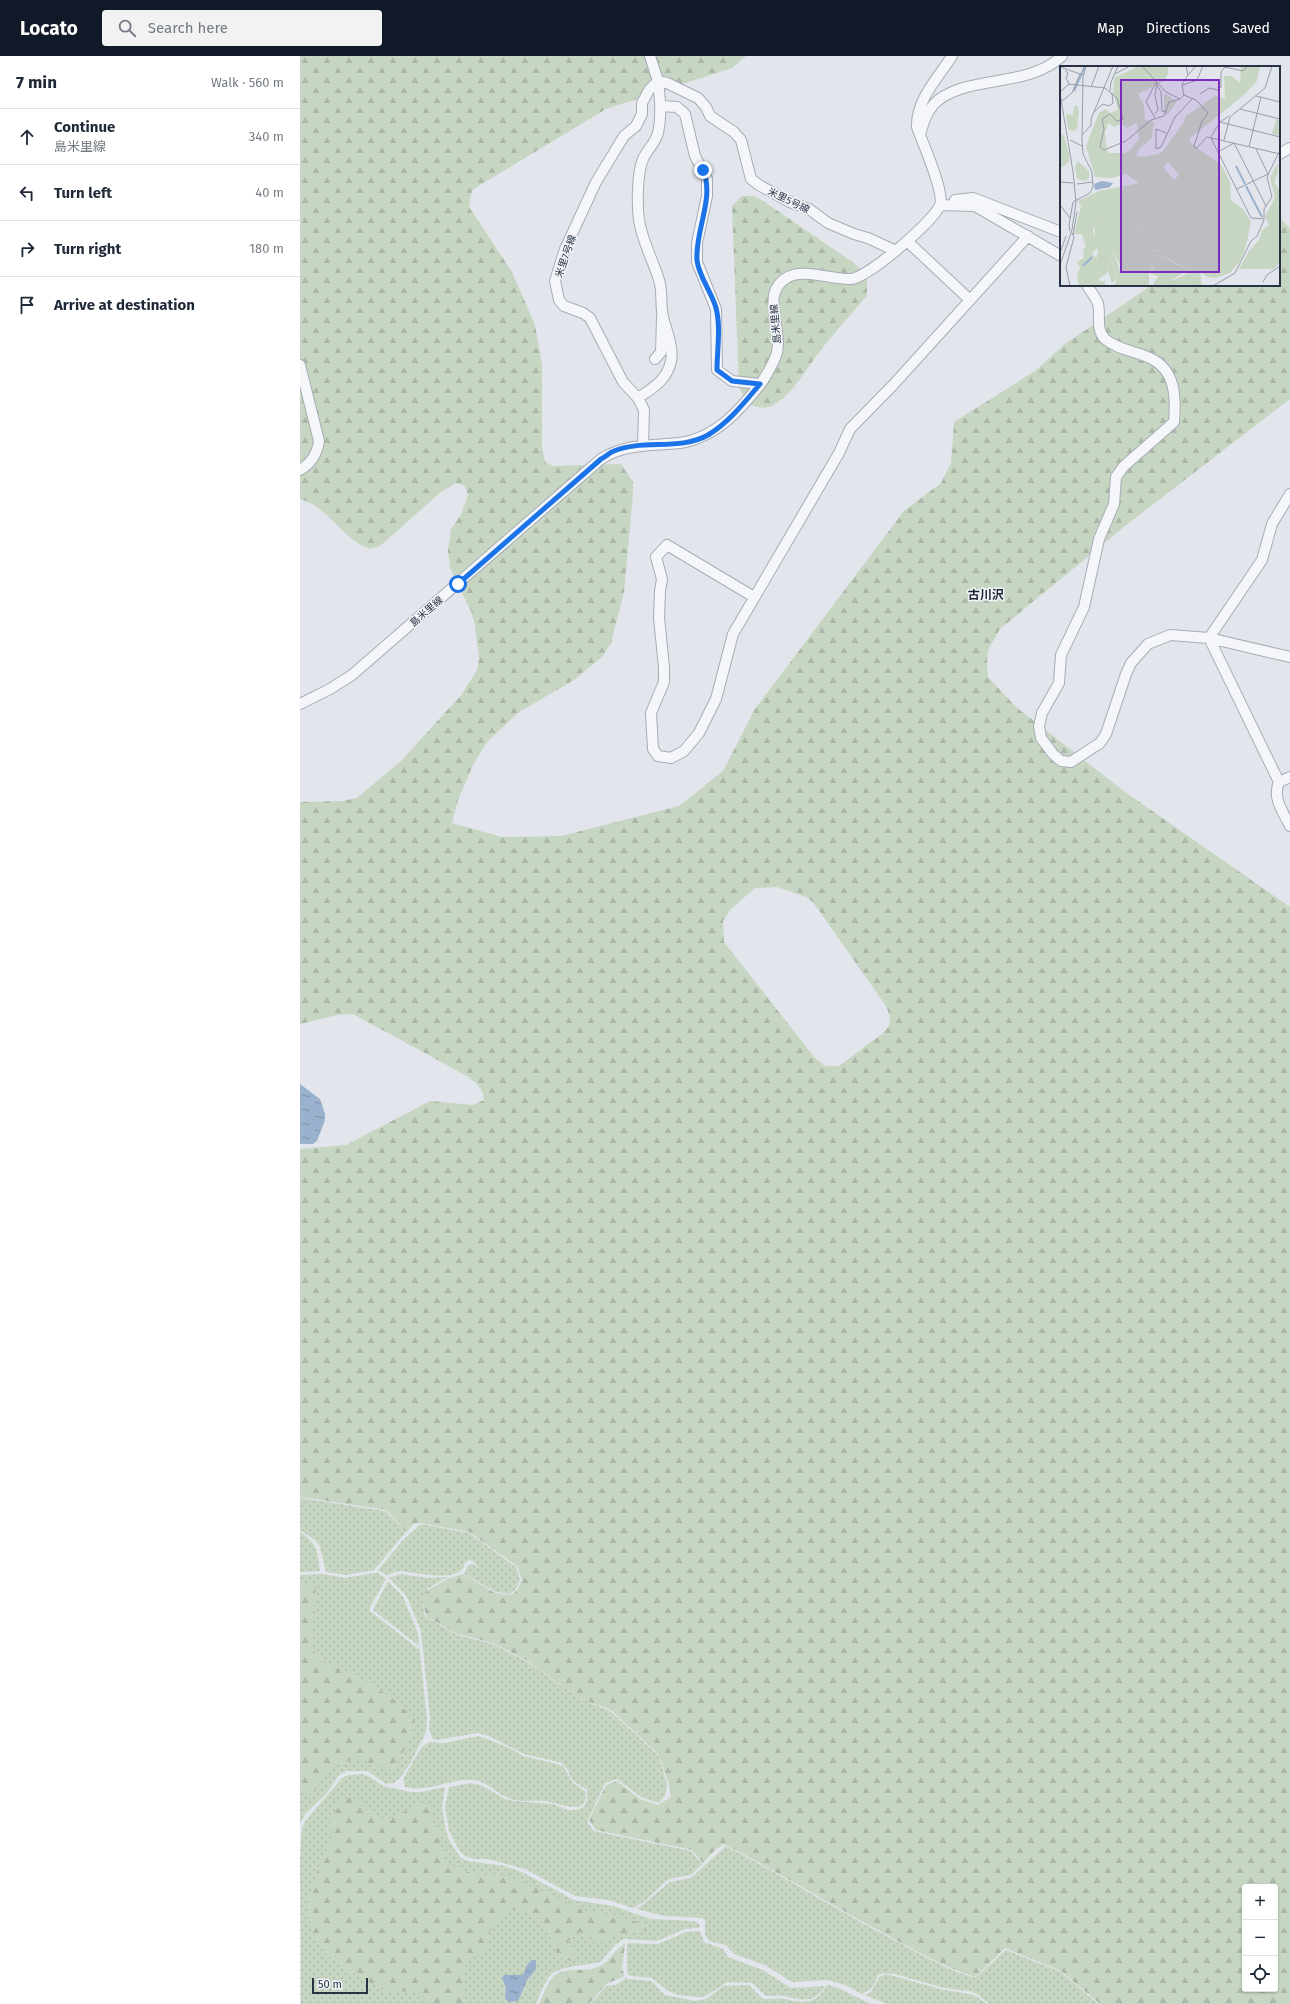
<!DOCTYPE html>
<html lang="en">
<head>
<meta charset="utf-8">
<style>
	:root { --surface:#fff; --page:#f2f2f3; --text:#1f2937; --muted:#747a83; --line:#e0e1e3; --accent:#111827 }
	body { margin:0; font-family:"Fira Sans","Noto Sans JP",sans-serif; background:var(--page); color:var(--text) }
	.controls { position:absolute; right:12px; bottom:12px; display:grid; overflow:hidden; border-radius:4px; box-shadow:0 1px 3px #0004 }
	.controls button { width:36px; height:36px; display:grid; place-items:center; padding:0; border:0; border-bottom:1px solid var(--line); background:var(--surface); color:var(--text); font:20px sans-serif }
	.scale { position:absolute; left:12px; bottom:10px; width:56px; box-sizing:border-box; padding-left:4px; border:2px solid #283245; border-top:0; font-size:11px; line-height:14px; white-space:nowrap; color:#283245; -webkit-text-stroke:3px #f2f4f8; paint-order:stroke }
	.stop { position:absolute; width:12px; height:12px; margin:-9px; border:3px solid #1a73e8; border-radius:50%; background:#fff }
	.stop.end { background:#1a73e8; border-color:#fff; box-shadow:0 1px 4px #0008 }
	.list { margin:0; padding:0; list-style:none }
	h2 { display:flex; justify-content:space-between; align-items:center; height:52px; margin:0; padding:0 16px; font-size:17px }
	h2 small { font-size:13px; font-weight:400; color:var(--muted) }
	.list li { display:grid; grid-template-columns:26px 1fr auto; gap:12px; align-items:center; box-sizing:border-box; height:56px; padding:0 16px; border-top:1px solid var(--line) }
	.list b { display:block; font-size:15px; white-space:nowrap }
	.list p { margin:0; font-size:13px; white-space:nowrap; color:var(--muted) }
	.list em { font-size:13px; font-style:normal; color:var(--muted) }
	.icon { flex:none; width:22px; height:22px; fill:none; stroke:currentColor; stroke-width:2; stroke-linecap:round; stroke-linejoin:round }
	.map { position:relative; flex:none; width:990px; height:1948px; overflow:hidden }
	header { display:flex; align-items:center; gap:24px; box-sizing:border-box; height:56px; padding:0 20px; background:var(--accent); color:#fff }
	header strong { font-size:19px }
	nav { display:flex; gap:22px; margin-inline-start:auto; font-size:14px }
	.search { width:280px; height:36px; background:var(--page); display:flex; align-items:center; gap:10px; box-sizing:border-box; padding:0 14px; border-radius:4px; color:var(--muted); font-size:15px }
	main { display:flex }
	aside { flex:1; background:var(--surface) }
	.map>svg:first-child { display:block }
	.grass { fill:url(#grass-dots) }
	.forest { fill:url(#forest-firs); fill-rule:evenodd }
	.water { fill:url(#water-ripples) }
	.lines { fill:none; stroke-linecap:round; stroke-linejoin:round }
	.minor-casing { stroke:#a6acb6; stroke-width:12 }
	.minor { stroke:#f5f6f9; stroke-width:10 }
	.route { stroke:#1a73e8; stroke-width:5 }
	.labels { text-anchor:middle; stroke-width:3; stroke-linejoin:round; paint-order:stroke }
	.street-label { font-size:10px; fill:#283245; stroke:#f2f4f8 }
	.quarter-label { font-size:12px; font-weight:bold; fill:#1b2335; stroke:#f2f4f8 }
	.inset-river { fill:none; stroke:#9ab2ce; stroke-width:2 }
	.inset-road { fill:none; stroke:#989da9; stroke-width:1 }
	.view { fill:#7b2cbf; fill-opacity:0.15; stroke:#7b2cbf; stroke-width:2 }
	.inset-edge { fill:none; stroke:#283245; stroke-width:2 }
</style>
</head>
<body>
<header>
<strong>Locato</strong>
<div class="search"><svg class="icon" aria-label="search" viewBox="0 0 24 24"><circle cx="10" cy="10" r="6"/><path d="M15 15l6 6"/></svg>Search here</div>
<nav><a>Map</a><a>Directions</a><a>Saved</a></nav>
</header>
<main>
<aside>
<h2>7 min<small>Walk · 560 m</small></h2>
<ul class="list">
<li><svg class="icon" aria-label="ahead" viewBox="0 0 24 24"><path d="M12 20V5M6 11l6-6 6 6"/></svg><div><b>Continue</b><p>島米里線</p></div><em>340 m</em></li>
<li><svg class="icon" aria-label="left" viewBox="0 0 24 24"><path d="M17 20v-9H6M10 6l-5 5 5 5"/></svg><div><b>Turn left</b></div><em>40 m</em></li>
<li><svg class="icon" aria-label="right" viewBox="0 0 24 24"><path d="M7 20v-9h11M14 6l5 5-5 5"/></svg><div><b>Turn right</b></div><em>180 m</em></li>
<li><svg class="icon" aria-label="arrive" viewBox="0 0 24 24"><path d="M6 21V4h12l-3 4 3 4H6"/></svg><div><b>Arrive at destination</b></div></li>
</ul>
</aside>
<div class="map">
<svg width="990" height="1948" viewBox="0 0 990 1948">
	<defs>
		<pattern id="grass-dots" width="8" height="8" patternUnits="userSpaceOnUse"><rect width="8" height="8" fill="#c7d6c2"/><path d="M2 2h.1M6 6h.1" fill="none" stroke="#abb8a8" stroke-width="1.8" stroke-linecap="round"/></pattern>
		<pattern id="forest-firs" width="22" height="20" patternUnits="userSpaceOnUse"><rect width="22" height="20" fill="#c7d6c2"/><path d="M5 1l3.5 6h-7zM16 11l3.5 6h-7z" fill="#abb8a8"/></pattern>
		<pattern id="water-ripples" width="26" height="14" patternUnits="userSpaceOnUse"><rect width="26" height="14" fill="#9ab2ce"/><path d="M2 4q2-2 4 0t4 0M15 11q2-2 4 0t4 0" fill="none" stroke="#7e91a9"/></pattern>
	</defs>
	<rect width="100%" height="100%" fill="#e2e5eb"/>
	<path class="grass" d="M 0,1442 L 86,1455 L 106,1476 L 74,1514 L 46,1519 L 26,1516 L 20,1491 L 15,1484 L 0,1474 Z
		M 121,1468 L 169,1477 L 216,1511 L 220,1524 L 216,1533 L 210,1538 L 196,1536 L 164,1518 L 168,1509 L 172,1508 L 179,1512 L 173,1505 L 169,1504 L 165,1507 C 161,1529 115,1516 99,1515 C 95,1515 91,1518 87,1519 L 78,1514 L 103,1484 Z
		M 0,1476 C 19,1489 17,1494 20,1515 L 0,1516 Z
		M 74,1517 L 78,1517 L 86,1523 L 70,1551 L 70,1555 L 120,1594 L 127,1664 L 126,1676 L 111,1706 L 100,1722 L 94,1727 L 86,1728 L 67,1715 L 47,1715 L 39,1719 L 27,1737 L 6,1757 L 0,1767 L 0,1519 L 23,1518 L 45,1522 Z
		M 101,1518 L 128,1522 L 148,1521 C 125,1534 119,1533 125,1560 L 157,1579 L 193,1588 L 226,1605 L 279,1642 L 310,1655 L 359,1700 L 367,1729 L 365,1740 L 359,1747 L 341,1741 L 317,1723 L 305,1727 L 287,1766 L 294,1775 L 391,1795 L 402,1808 L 391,1819 L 373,1822 L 366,1825 L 345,1845 L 333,1852 L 308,1844 L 275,1840 L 225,1813 L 188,1803 L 175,1803 L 165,1800 L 159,1794 L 149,1775 L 145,1751 L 149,1731 L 171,1727 L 183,1730 L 205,1743 L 213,1745 L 253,1748 L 267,1754 L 276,1754 L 284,1751 L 287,1744 L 287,1734 L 272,1724 L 268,1714 L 262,1707 L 224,1698 L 189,1680 L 178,1677 L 137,1684 L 132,1682 L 129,1672 L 130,1662 L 121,1575 L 106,1539 L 89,1522 Z
		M 88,1525 L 103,1541 L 118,1577 L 119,1590 L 73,1554 Z
		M 179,1680 L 210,1692 L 223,1700 L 257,1708 L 264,1711 L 273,1727 L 285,1735 C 290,1762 259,1747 246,1745 C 234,1744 218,1747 206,1741 C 195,1736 188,1726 174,1724 C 151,1722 128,1737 105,1731 L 103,1723 L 121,1692 L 129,1686 L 145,1687 Z
		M 63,1718 L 70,1721 L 83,1730 L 111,1736 L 121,1736 L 145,1731 L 142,1750 L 146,1775 L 151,1788 L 161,1802 L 168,1805 L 205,1810 L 224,1817 L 274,1844 L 313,1850 L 351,1863 L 393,1865 L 398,1867 L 400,1870 L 397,1872 L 385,1873 L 357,1885 L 324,1883 L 315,1889 L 300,1906 C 287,1910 258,1909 250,1920 C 244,1927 240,1939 236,1948 L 1,1948 L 0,1803 L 2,1772 L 6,1764 L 42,1722 L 48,1719 Z
		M 426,1790 C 484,1820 538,1855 596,1885 C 622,1899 647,1914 675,1922 L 706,1894 L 761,1916 L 798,1948 L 689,1948 L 677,1938 L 670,1935 L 644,1932 L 595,1918 L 583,1917 L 578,1919 L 572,1932 L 562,1938 L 545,1929 L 528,1924 L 492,1926 L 465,1909 L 434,1898 L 426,1889 L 409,1885 L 405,1879 L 405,1864 L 402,1862 L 364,1860 L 337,1853 L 370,1826 L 391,1822 Z
		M 396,1875 L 400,1875 L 404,1886 L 423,1893 L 428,1901 L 463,1914 L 491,1932 L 525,1930 C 516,1948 500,1944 484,1940 C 477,1939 471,1941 465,1939 L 452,1927 L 427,1926 L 404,1941 L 395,1941 L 379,1939 L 368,1935 L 352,1922 L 330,1920 L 327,1917 L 327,1887 L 358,1888 L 386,1876 Z
		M 586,1918 L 640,1933 L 674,1939 L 687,1948 L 587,1948 L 565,1939 L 571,1936 L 579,1921 Z
		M 327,1921 L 328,1923 L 351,1925 L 365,1939 L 395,1945 L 406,1943 L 423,1930 L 449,1929 L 463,1943 C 470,1943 478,1942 485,1943 C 505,1948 517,1948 527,1929 L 536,1931 L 571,1948 L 290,1948 L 307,1929 C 314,1932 321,1926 327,1921 Z"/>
	<path class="forest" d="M 0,0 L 446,0 L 432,12 L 306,53 L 172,134 L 169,151 L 212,216 L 235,269 L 242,309 L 242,391 L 245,406 L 253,410 L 321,408 L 333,426 L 333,437 L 324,536 L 311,587 L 303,600 L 274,624 L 219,656 L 187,686 L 172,711 L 158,744 L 152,767 L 202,781 L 261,780 L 379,750 L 423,715 L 455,653 L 604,455 L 641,427 L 651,407 L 654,366 L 735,315 L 765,288 L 852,229 L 979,229 L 979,161 L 990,173 L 990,343 L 825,470 L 700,573 L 688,594 L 687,606 L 688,621 L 716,651 L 825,736 L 990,851 L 990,1948 L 800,1948 L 761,1915 L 705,1892 L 675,1921 C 647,1912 622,1898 596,1884 C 538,1853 482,1818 424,1788 L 415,1794 L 403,1807 L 392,1794 L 296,1774 L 289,1764 L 306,1729 L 317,1725 L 340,1743 L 358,1749 L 371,1741 L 369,1729 L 359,1699 L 311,1654 L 279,1642 L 226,1604 L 193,1587 L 157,1578 L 126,1560 L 122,1543 L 125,1536 L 149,1522 L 163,1518 L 195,1537 L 211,1539 L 217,1534 L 222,1524 L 217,1510 L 169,1476 L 121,1467 L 115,1467 L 106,1476 L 87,1454 L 0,1441 L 0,1093 L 46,1089 L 130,1045 L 173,1049 L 184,1044 C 183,1031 175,1026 165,1019 L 53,958 L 37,959 L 0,968 L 0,746 L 42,745 L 57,742 L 102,704 L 162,638 L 177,614 L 179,603 L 175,569 L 171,555 L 150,512 L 148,495 L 151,473 L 161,459 L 168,439 L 165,430 L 156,427 L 141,436 L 80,490 C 76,491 71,493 68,492 C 45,485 26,449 0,443 ZM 477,831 L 506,841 L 513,846 L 586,950 L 590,960 L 589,970 L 583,977 L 539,1010 L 525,1010 L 514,1001 L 424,886 L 423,865 L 431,853 L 455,832 ZM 945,1831 L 975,1831 L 975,1933 L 945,1933 Z
		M 442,140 L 454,140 L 463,145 L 554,207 L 567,219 L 567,240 C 549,261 530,281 514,303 C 502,320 490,341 471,350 C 463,354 454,350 447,347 L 439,331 L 432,150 Z
		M 0,1528 L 16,1528 L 12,1592 L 21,1605 L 44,1613 L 90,1640 L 115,1663 C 112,1682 102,1699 92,1715 L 56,1702 L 37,1709 L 24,1718 L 15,1735 L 4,1742 L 0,1727 Z
		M 52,1740 L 71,1758 L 86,1764 L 123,1747 L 131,1750 L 146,1808 L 174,1818 L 207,1819 L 281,1853 L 346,1868 L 346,1875 C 328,1876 314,1879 298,1887 L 280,1876 L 268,1885 L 275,1896 L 271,1905 L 259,1901 C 242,1870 248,1856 207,1853 L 190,1875 L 187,1893 L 167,1906 L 163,1922 L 166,1943 L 161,1948 L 132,1948 L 120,1937 L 85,1934 L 61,1922 L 26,1899 L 10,1870 L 8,1843 L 20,1807 L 31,1783 L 29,1769 L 38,1746 Z
		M 325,1888 L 322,1913 L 325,1920 L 306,1928 L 289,1948 L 239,1948 C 243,1940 247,1926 254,1920 C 266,1909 288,1918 302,1909 C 311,1904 315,1892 325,1888 Z"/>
	<path class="water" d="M 0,1028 L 20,1043 L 25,1058 L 25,1064 L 17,1085 L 13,1088 L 0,1088 Z
		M 232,1904 L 236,1904 L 236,1913 L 227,1924 L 218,1945 L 208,1946 L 205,1942 L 206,1932 L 202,1922 L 204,1919 L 223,1919 L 227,1909 Z"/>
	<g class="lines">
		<g class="minor-casing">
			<path id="minor" d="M 350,0 L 358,25 L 367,27 L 398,42 L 406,51 L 410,60 L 434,76 L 441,84 L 451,123 L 459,129 L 490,146 L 509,153 L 528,167 L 554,178 L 568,182 L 596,195
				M 361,50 L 377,51 L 385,58 L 395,100 L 407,123 L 407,140 L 397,187 L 397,206 L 416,253 L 417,314 L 432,325 L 460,328
				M 620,79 C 623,68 626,57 634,48 C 663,18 728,33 762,0
				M 979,98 L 990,92
				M 655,144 L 673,142 L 761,176
				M 640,149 L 675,150 L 761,200
				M 607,185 L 670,244
				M 787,229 C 790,235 796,241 798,248 C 801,259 795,273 805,283 C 818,294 836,295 850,302 C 876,314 876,342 874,366 L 824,410 L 816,421 L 814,448 L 799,483 L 784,551 L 761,599 L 759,627 L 742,657 L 739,670 L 741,682 L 753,698 L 761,705 L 771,706 L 800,687 L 806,678 L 826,618 L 831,607 L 848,588 L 870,579 L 909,582 L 990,601
				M 355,303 L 361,296 L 362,262
				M 0,309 L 19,385 C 17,398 12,407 0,414
				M 338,342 C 353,332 367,324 371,305 C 374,293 366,273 363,261 C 360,249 363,236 359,224 C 353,204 342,185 339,164 C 337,149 337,117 343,103 C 347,94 356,86 358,77 C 362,59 360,43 358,25
				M 343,390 L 344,354 L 338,342 L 323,326 L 290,262 L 283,257 L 264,250 L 259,244 L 255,225 L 265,193 L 296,126 L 324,80 L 336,70 L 342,58 L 342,47 L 349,34 L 358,25
				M 454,541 L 367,489 L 356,501 L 362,523 L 360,535 L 359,562 L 364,611 L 364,626 L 351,657 L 353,693 L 358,700 L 371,702 L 384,695 L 399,677 L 416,643 L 433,578 L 539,397 L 550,373 L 594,328 L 728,180
				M 909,582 L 962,504 L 972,468 L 990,438
				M 909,582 L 979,726
				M 0,648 L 30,633 L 52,619 L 301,403 C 326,387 351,390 380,387 C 416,382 441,353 462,326 C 467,318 475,305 477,296 C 483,272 459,237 488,221 C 504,212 532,224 551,223 C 569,221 634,165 640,149 C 645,136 622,86 617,71 C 616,44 638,22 652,0
				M 990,721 L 979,726 C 972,742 983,756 990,770"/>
		</g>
		<use href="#minor" class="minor"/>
	</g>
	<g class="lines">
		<path class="route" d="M 158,528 L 301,403 C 305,401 309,397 314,395 C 343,383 380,395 408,379 C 429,366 444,347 460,328 L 432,325 L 417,314 C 417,294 421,271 416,252 C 412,237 398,219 397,204 C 395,174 415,142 403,114"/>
	</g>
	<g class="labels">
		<g class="street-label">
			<text transform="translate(489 144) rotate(26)" y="4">米里5号線</text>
			<text transform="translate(265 200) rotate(-71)" y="4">米里7号線</text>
			<text transform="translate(475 268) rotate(-95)" y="4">島米里線</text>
			<text transform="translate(126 555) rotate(-41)" y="4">島米里線</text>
		</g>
		<g class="quarter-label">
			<text x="686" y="543">古川沢</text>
		</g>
	</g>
	<g transform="translate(760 10)">
		<rect width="220" height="220" fill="#e2e5eb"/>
		<path d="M 47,153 L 78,160 L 82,165 L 76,164 L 74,168 L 97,182 L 97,186 L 91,184 L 90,189 L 101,192 L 103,191 L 128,204 L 131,201 L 136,203 L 142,212 L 129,207 L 123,207 L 114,213 L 104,212 L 89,207 L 93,203 L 93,200 L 83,208 L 77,208 L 78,212 L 65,210 L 54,187 L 50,189 L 57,212 L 52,217 L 47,203 L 43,203 L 43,196 L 36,196 L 38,184 L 34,182 L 35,159 L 38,154 L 42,156 Z" fill="#c7d6c2"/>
		<path d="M 79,0 L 108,0 L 108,8 L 104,15 L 78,28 L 84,40 L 85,54 L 94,56 L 92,72 L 80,82 L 76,89 L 81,91 L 99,88 L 103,85 L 124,56 L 126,50 L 155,30 L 165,33 L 164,10 L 172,10 L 180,17 L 181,0 L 200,0 L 197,15 L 185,28 L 129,73 L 132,78 L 161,99 L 165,106 L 170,116 L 171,134 L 184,144 L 191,156 L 186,180 L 181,193 L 171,206 L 156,212 L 148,211 L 131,201 L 128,203 L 103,190 L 101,192 L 90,189 L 91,185 L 98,186 L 97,182 L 74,168 L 76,164 L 83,165 L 78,160 L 45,154 L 42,156 L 46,163 L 55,161 L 58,163 L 53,164 L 54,175 L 47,168 L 42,172 L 38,154 L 33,164 L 36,183 L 32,188 L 37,192 L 36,196 L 43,196 L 43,203 L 47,203 L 47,208 L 39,212 L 40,216 L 45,215 L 45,220 L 19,220 L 17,210 L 20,202 L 17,196 L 24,192 L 23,184 L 26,180 L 22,168 L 14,168 L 21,140 L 18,135 L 39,125 L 79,117 L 66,108 L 52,112 L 35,111 L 26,80 L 39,47 L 45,43 L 50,47 L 58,44 L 53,26 L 54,12 ZM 77,56 L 79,73 L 71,83 L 65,87 L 50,87 L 47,85 L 45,67 L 48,57 L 54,61 L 61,58 L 68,62 ZM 108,96 L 119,109 L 114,114 L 103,101 ZM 106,28 L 117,36 L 107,49 L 104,47 L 104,29 ZM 14,40 L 17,39 L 19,46 L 17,63 L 13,65 L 8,63 L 6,48 L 13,49 ZM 0,67 L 4,70 L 9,88 L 9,96 L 2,101 L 0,100 ZM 18,95 L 29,105 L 29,112 L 26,115 L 17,113 L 15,100 ZM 218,97 L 218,107 L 214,116 L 220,125 L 220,196 L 214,203 L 179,203 L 189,185 L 199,174 L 202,164 L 209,159 L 205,150 L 215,132 L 210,111 ZM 59,165 L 63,165 L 63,172 L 72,178 L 70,183 L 67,182 L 62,186 L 61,178 L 57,174 ZM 45,175 L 47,196 L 55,211 L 53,216 L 42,190 ZM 65,186 L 74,187 L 76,192 L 95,199 L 89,199 L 88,202 L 82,197 L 74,207 L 62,198 ZM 50,188 L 54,188 L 60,205 L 66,210 L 77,212 L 78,208 L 83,208 L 93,200 L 89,207 L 89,220 L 54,220 L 57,212 ZM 128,207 L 141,212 L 142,220 L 92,220 L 99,209 L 114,214 Z" fill="#c7d6c2" fill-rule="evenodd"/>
		<path d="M 216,53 L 220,54 L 220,70 L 212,68 Z" fill="#c7d6c2"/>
		<path d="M 42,115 L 53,117 L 50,121 L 35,124 L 34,118 Z" fill="#9ab2ce"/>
		<path class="inset-river" d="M 14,25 L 25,0M 176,100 L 185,118M 186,120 L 202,151M 23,200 L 32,191"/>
		<path class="inset-road" d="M 82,0 L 106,26 L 120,33M 0,1 L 23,9M 55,8 L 70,0M 128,9 L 136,0M 8,18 L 45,22 L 57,32 L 63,53 L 57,55 L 50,48 L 42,53 L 44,63 L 40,81 L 44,84 L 66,75 L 91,54 L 104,50 L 109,36 L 120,33 L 124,29 L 122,19 L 128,9 L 126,0M 97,19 L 101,26 L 102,45 L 106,46M 123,19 L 137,14 L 143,0M 31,21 L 39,0M 50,25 L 51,16 L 58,0M 0,26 L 9,18 L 6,12 L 8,7 L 5,5M 0,27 L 13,106 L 16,136 L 12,164 L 0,199M 140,28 L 149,22 L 158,24 L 161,21 L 161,6 L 165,1 L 183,5 L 188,0M 124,29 L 136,34 L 148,47 L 142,55 L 134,80 L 136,83 L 147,71 L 220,88M 196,30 L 220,36M 2,35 L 12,27 L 20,8M 180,43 L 220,53M 34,46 L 43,38 L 49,40 L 53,37 L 52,27M 95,48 L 98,44 L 95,29 L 97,17M 95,52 L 86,36 L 96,16M 160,56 L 220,71M 106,67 L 96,63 L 96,83 L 101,81 L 115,51 L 133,32M 22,69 L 31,59 L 31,53 L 53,0M 151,71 L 160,56 L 169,50M 151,72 L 191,152 L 204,153M 10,74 L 22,80M 164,74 L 170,51 L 205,22 L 212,0M 174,77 L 206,140M 189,81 L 201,31M 158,86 L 174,77M 220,109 L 220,122M 0,116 L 13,117M 17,118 L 33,116M 177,123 L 208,108 L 196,83M 0,139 L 10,152M 10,165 L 9,159 L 13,136 L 30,127 L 33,121 L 32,106 L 23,88 L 22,74 L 23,11 L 26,0M 13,169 L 17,146M 0,187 L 6,170M 203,216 L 207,209 L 220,200M 10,220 L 6,201 L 14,171 L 12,167M 153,220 L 175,207 L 191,175 L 197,170 L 204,154 L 204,143 L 212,131 L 207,111 L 220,84"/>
		<path class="view" d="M 61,14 L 159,14 L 159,206 L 61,206 Z"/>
		<rect width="220" height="220" class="inset-edge"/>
	</g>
</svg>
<div class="controls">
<button>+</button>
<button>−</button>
<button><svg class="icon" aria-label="locate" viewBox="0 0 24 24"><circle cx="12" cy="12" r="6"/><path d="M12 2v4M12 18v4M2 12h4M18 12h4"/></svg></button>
</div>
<div class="scale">50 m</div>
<div class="stop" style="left:158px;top:528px"></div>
<div class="stop end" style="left:403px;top:114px"></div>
</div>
</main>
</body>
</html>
